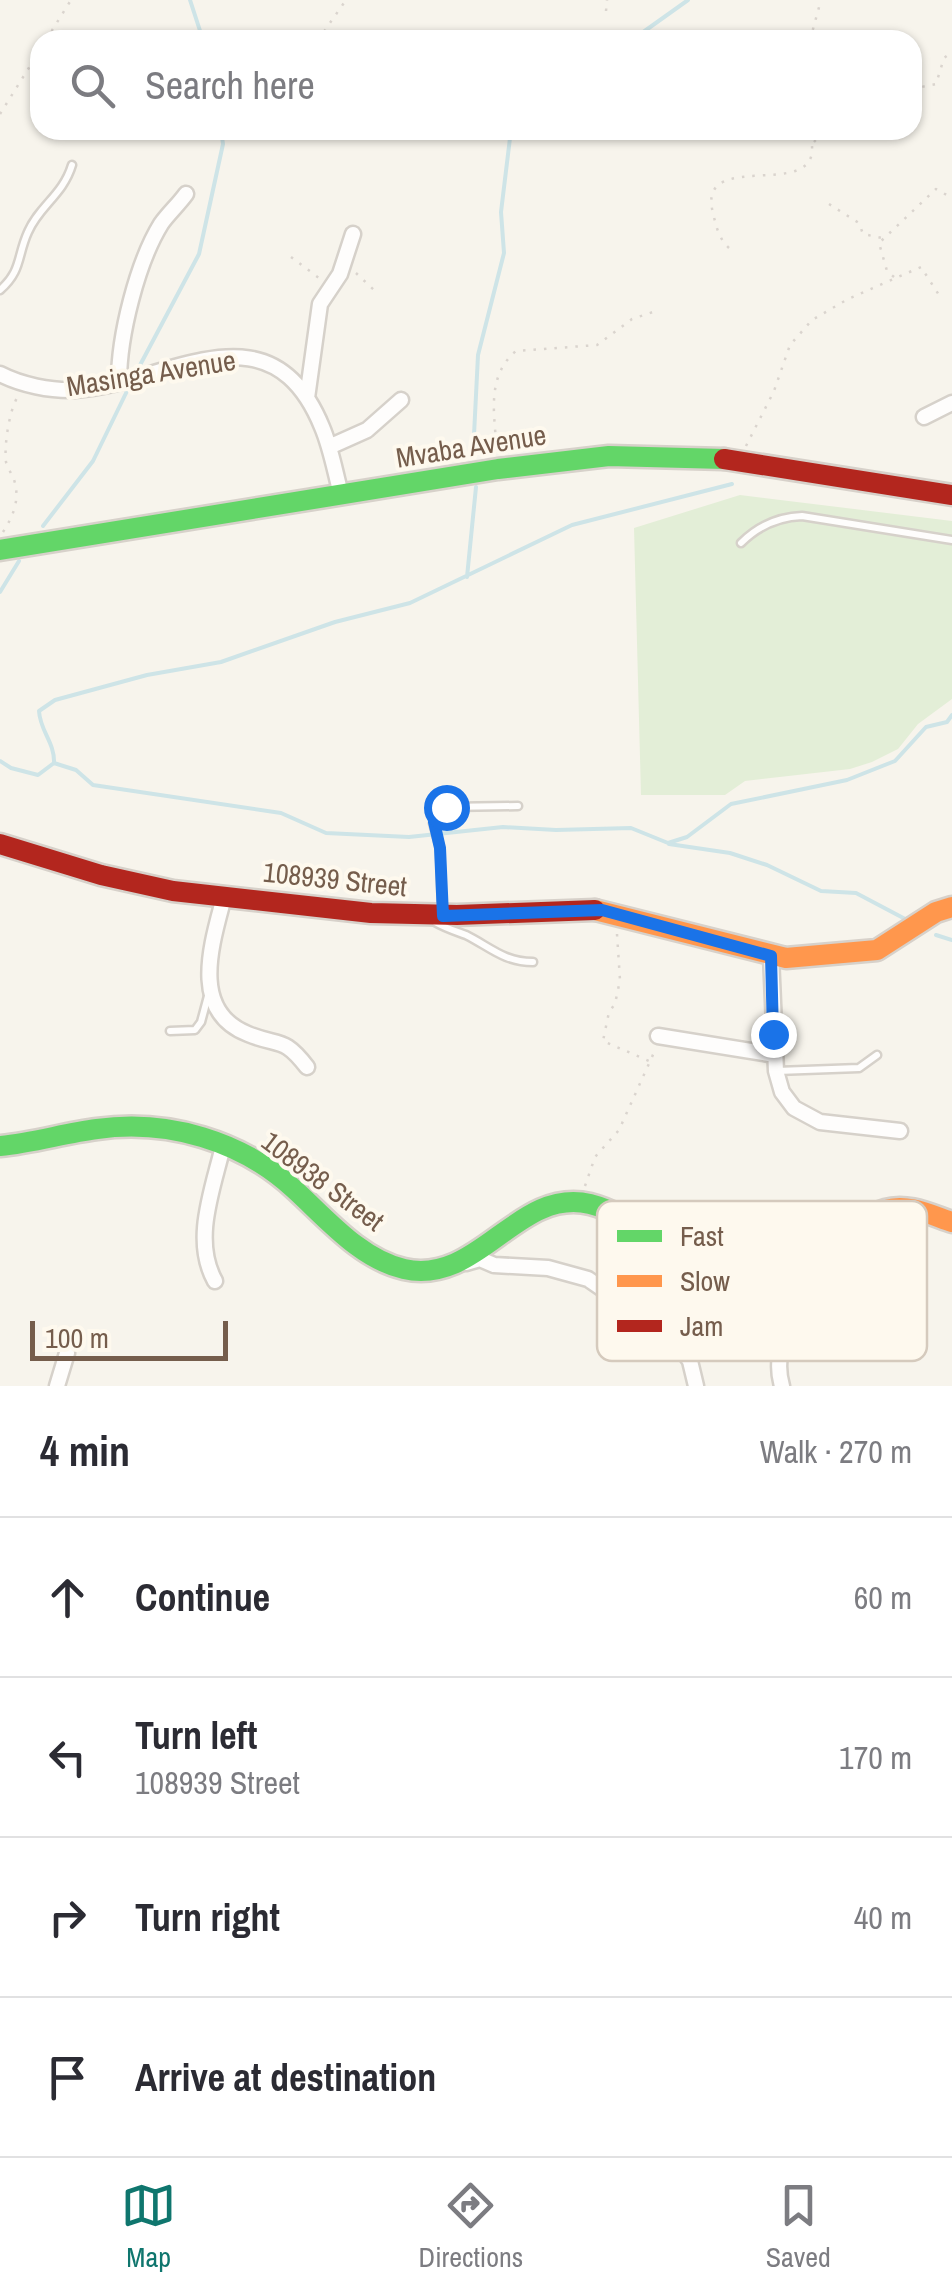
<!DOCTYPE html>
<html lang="en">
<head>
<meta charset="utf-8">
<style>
	:root { --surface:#fff; --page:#f7f7f7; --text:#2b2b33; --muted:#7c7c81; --line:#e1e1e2; --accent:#0f766e }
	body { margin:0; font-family:"Archivo Narrow",sans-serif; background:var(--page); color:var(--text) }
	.scale { position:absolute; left:30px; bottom:25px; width:198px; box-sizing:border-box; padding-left:10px; border:5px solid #755d4c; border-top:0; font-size:28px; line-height:35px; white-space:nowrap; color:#755d4c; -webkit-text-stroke:8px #fef9ee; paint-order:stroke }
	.stop { position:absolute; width:30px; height:30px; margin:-22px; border:8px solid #1a73e8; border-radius:50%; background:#fff }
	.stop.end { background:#1a73e8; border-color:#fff; box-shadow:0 2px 10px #0008 }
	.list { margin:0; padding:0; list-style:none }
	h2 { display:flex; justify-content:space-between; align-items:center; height:130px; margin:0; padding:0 40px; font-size:42px }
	h2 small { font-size:32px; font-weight:400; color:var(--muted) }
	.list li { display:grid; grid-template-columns:65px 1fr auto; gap:30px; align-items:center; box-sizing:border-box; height:160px; padding:0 40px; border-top:2px solid var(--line) }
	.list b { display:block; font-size:38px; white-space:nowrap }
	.list p { margin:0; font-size:32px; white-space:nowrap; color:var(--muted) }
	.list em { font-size:32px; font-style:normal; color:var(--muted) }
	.icon { flex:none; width:55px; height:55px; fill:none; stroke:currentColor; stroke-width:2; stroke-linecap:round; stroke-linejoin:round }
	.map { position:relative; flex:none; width:952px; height:1386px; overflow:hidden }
	.search { position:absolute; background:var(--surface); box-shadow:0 2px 8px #0004; left:30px; right:30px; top:30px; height:110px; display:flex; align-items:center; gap:25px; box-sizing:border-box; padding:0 35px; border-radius:30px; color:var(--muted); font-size:38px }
	.sheet { height:770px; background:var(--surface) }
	nav { display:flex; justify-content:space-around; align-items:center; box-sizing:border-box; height:140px; border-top:2px solid var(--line); background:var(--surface); font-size:28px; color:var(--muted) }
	nav a { display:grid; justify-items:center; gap:5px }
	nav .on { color:var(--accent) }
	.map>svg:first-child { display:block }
	.green { fill:#e3eed7 }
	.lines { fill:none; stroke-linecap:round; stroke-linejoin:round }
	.stream { stroke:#cee4e7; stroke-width:4 }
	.lane-casing { stroke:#d6d1ca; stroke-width:11 }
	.street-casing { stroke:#d6d1ca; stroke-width:19 }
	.fast-casing { stroke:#d7d1ca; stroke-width:25 }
	.slow-casing { stroke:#d7d1ca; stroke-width:25 }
	.jam-casing { stroke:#d7d1ca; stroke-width:25 }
	.path { stroke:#dad4ce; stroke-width:2.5; stroke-dasharray:2.5 8; stroke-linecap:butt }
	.lane { stroke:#fefdfc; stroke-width:6 }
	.street { stroke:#fefdfc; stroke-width:14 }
	.fast { stroke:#63d668; stroke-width:20 }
	.slow { stroke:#ff974d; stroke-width:20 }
	.jam { stroke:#b3261e; stroke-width:20 }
	.route { stroke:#1a73e8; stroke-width:12 }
	.labels { text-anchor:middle; stroke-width:8; stroke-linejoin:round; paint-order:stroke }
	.street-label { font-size:28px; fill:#755d4c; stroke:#fef9ee }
	.key { fill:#fef9ee; stroke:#d5cabd; stroke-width:2.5 }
	.key-label { font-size:28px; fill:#755d4c }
</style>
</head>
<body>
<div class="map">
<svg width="952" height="1386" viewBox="0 0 952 1386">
	<rect width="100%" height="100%" fill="#f7f4ec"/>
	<path class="green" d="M 740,495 L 952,521 L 952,699 L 918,724 L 898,749 L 872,762 L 850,769 L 745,781 L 725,795 L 641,795 L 634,528 Z"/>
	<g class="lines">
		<path class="stream" d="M 190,0 L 203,40
			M 632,40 L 688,0
			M 139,367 L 199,254 L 223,144 L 221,130
			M 473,455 L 478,355 L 504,253 L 501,212 L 510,138 L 516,130
			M 43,526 L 93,461 L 128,389
			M 467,577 L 476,487
			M 0,592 L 19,561
			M 0,761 L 11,768 L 38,775 L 54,763 C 55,743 40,731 39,711 L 55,700 L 147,675 L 221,662 L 335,622 L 410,603 L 572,525 L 732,484
			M 54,763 L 76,770 L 93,785 L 281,813 L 326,833 L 409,837 L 503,827 L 556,830 L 631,828 L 668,843 L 687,837 L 731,804 L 847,780 L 895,761 L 926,727 L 947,722 L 952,715
			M 669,844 L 730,853 L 767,865 L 821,891 L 856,893 L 909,921
			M 936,935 L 952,940"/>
		<g class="lane-casing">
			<path id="lane" d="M 0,290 C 22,271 17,256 28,232 C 39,206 63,195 72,165
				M 741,543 C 758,526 778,517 802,516 L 952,540
				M 442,909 L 440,848 L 433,823 L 446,807 L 518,806
				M 435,922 C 445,928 455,931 466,935 C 490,947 504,962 533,962
				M 170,1031 L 195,1030 L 201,1022 L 208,996
				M 777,1071 L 859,1068 L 877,1055"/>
		</g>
		<g class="street-casing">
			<path id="street" d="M 0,374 C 21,385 51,391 75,390 C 168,384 270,300 322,427 C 331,448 335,472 341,494
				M 119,381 C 119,336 137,263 161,224 C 168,214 178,205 186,194
				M 307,398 L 320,304 L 340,274 L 353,234
				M 924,417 L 952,403
				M 329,447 L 367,430 L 401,400
				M 224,897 C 212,943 189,1011 248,1034 C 280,1047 283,1036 307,1067
				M 771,956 L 776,1071 L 782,1092 L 794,1108 L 820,1122 L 900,1131
				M 658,1036 L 775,1055
				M 466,1263 L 480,1259 L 494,1265 L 548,1268 L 588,1279 L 675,1339 L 690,1361 L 696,1386
				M 215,1281 C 192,1240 213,1189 223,1146
				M 609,1294 L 634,1287 L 682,1291
				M 57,1386 L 67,1353
				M 782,1386 C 771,1349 796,1332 783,1291"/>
		</g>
		<g class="fast-casing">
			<path id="fast" d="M 0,550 L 498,469 L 609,456 L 724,459
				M 0,1146 C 33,1143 65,1133 97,1129 C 168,1119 242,1141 294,1189 C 326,1218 360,1259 404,1269 C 479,1286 517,1187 590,1204 C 614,1210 637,1225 658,1238"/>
		</g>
		<g class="slow-casing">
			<path id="slow" d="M 595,910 L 786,958 L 877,950 L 936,912 L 952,907
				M 658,1238 C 689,1256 725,1284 761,1289 C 831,1299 833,1224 885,1210 C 908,1203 931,1215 952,1222"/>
		</g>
		<g class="jam-casing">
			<path id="jam" d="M 724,459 L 952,495
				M 0,844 L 101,875 L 173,891 L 371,913 L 457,915 L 595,910"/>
		</g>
		<path class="path" d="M 606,11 L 607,0
			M 46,40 L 71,0
			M 318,40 L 346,0
			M 810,40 L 821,0
			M 912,89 L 936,84 L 944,58 L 952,52
			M 0,114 L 40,50
			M 814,142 L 825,130
			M 829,204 L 859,223 L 863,234 L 882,238
			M 729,248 C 719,239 716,226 713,213 C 694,142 838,211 808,130
			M 291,257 L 319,278
			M 356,273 L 376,292
			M 894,277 L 887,271 L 879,243 L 936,189 L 952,198
			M 746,446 L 774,391 L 790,345 L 812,320 L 848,299 L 921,267 L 939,295
			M 497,453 C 495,417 485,377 516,351 L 597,345 L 632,319 L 659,310
			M 3,532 C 14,515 21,497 13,477 C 12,476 6,463 6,462 C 4,446 9,412 17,398
			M 617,934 L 620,980 L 615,1004 L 609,1012 L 603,1041 L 649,1061
			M 585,1186 L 595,1157 L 619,1130 L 656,1048"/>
		<use href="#lane" class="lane"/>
		<use href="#street" class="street"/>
		<use href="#fast" class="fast"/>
		<use href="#slow" class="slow"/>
		<use href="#jam" class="jam"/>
	</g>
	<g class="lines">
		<path class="route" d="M 446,807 L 434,822 L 440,848 L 443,916 L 602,910 L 771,956 L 773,1034"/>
	</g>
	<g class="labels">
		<g class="street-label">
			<text transform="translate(151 373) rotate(-9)" y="10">Masinga Avenue</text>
			<text transform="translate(471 446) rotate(-9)" y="10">Mvaba Avenue</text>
			<text transform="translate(335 879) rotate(6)" y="10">108939 Street</text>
			<text transform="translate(323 1181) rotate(37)" y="10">108938 Street</text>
		</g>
	</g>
	<rect x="597" y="1201" width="330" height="160" rx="15" class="key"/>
	<rect x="617" y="1230" width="45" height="12" fill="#63d668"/>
	<rect x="617" y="1275" width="45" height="12" fill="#ff974d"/>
	<rect x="617" y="1320" width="45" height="12" fill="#b3261e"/>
	<g class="key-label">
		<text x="680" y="1246">Fast</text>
		<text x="680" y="1291">Slow</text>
		<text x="680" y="1336">Jam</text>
	</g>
</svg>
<div class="scale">100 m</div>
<div class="stop" style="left:446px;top:807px"></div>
<div class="stop end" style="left:773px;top:1034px"></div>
<div class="search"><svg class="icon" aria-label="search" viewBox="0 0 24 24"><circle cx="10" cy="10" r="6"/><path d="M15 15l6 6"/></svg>Search here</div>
</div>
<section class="sheet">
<h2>4 min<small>Walk · 270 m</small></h2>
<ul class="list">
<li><svg class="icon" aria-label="ahead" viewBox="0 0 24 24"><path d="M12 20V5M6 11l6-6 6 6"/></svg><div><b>Continue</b></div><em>60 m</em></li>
<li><svg class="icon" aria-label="left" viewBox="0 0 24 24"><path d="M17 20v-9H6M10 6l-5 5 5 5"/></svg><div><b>Turn left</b><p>108939 Street</p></div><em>170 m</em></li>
<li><svg class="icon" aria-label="right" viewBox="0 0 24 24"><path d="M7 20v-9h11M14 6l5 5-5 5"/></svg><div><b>Turn right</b></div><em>40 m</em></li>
<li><svg class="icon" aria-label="arrive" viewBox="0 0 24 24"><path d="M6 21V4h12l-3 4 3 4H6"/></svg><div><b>Arrive at destination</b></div></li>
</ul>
</section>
<nav>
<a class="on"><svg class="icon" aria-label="map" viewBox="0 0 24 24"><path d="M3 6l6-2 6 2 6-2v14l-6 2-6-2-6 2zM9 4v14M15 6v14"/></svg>Map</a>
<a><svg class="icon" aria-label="directions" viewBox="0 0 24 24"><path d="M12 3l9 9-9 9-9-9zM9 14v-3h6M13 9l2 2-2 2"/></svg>Directions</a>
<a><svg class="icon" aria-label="saved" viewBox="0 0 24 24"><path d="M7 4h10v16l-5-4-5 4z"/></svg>Saved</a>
</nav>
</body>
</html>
